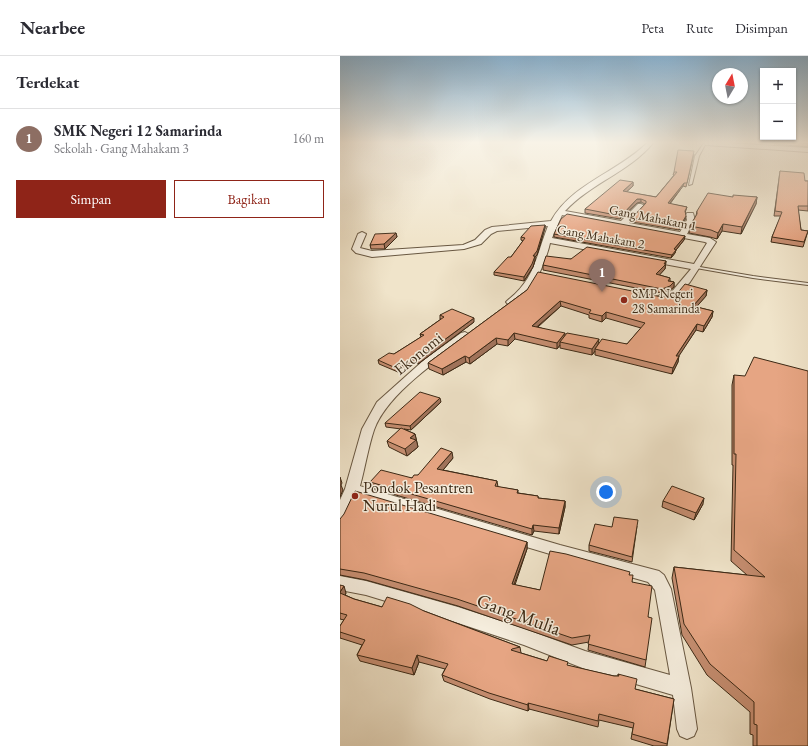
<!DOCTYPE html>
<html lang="id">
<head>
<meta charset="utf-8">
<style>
	:root { --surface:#fff; --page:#f2f2f3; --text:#2b2b33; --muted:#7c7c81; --line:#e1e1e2; --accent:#8f2418 }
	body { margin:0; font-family:"EB Garamond",serif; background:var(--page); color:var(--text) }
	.controls { position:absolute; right:12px; top:12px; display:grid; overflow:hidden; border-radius:0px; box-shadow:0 1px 3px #0004 }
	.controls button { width:36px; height:36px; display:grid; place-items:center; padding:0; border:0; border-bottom:1px solid var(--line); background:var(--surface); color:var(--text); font:20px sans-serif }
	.compass { position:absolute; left:372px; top:12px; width:36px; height:36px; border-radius:50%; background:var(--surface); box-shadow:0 1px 3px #0004; rotate:10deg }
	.you { position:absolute; left:266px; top:436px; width:14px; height:14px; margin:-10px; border:3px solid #fff; border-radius:50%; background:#1a73e8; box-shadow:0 0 0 6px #1a73e833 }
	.badge { display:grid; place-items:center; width:26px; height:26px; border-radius:50%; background:var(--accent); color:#fff; font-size:13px; font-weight:700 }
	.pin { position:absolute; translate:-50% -33px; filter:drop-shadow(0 1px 2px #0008) }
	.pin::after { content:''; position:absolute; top:21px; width:14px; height:12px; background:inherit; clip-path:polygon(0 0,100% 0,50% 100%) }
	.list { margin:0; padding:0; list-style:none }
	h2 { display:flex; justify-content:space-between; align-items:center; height:52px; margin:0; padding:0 16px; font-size:17px }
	h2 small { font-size:13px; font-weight:400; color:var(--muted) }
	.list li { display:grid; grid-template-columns:26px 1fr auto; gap:12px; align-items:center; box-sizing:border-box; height:60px; padding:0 16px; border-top:1px solid var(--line) }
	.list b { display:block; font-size:15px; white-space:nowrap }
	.list p { margin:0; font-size:13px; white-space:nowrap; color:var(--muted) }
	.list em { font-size:13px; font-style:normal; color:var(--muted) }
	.actions { display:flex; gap:8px; padding:12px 16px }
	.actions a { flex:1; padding:9px 0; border:1px solid var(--accent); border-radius:0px; text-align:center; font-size:14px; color:var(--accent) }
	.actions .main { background:var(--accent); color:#fff }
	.map { position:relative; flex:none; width:468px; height:690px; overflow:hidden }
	header { display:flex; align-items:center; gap:24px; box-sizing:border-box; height:56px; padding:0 20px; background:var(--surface); border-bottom:1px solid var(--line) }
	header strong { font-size:19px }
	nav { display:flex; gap:22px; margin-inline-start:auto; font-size:14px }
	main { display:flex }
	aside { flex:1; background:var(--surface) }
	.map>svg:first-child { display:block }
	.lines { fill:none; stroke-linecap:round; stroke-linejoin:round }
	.lane-casing { stroke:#695842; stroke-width:2 }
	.street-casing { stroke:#695842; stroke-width:2 }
	.lane { fill:#f5eddd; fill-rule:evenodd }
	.street { fill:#f5eddd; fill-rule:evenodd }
	.wall { fill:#c68e71; stroke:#3c2915; fill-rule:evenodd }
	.shaded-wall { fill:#a1745c; stroke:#3c2915 }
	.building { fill:#e6a583; stroke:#3c2915 }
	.poi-dot { fill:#8f2418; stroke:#f5eddd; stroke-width:1.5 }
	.labels { text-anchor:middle; stroke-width:3; stroke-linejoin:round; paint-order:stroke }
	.far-street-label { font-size:13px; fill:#3c2915; stroke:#f5eddd }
	.far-poi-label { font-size:13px; fill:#3c2915; stroke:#f5eddd; text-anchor:start }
	.street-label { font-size:16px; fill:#3c2915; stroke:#f5eddd }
	.poi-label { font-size:16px; fill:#3c2915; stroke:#f5eddd; text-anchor:start }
	.near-street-label { font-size:19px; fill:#3c2915; stroke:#f5eddd }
</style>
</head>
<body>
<header>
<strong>Nearbee</strong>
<nav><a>Peta</a><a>Rute</a><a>Disimpan</a></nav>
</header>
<main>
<aside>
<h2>Terdekat<small></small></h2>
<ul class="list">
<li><span class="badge" style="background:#8d6e63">1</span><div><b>SMK Negeri 12 Samarinda</b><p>Sekolah · Gang Mahakam 3</p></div><em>160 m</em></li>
</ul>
<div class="actions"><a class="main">Simpan</a><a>Bagikan</a></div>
</aside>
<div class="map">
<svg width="468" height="690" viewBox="0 0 468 690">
	<rect width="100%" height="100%" fill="#f0e4ca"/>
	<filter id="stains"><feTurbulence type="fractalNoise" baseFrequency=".005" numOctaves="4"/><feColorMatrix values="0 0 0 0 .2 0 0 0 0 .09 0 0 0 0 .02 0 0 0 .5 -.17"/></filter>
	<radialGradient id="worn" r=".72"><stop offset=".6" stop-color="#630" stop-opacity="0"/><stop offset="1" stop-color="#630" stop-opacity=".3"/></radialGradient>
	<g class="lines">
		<g class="lane-casing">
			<path id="lane" d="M 364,87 L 366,87 L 359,100 L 352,128 L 349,129 L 355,100 Z
				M 354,210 L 413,220 L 468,227 L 468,229 L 413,222 L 356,212 L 354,212 Z"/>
		</g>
		<g class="street-casing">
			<path id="street" d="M 307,87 L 313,87 C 289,116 251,127 225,155 L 281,165 L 298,148 L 301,148 L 305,150 L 289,167 L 340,176 L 347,164 L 346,159 L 347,157 L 353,157 L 355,164 L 347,178 L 370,182 L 376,186 L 350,226 L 334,244 L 320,245 L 315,242 L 320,239 L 329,239 L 351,213 L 210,187 C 207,202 188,253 168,248 L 166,246 L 168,244 C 195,223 196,200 208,170 L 157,175 L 151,178 L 141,188 L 124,193 L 32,201 L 16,197 L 12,193 L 18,178 L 22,176 L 26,178 L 20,192 L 32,195 L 123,189 L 135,184 L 145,174 L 152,171 L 211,165 C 231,128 278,116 307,87 ZM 222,159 L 365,186 L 367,187 L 354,208 L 212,182 Z
				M 363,87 L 390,87 L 468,92 L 468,96 L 366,89 Z
				M 125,276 L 130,279 L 129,281 C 98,304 47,338 34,374 C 28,392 25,412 20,430 L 220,489 L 319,515 L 324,519 L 331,533 L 351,632 L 357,673 L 354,680 L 347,683 L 340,680 L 337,673 L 333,639 L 245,613 L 184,589 L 118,567 L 26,539 L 0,534 L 0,520 L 26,525 L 118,551 L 185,573 L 245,595 L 330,619 L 315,534 L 308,526 L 220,501 L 16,440 L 5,464 L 0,466 L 0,444 L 5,433 L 22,373 L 37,346 L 84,304 L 121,277 Z"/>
		</g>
		<use href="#lane" class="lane"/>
		<use href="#street" class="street"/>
	</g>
	<path class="wall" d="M 434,87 L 468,87 L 468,91 L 434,88 Z
		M 354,98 L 346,131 L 343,130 L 330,148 L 347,151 L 345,157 L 345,164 L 339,174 L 292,166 L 292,162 L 305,148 L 301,146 L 297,147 L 280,163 L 245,157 L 245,153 L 293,126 L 293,130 L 286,136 L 316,141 L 334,119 L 333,119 L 334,116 Z
		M 440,115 L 465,125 L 468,125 L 468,155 L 458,154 L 461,174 L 468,175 L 463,191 L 431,186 L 432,181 L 441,160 L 434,160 Z
		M 393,141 L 417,141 L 416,148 L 401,178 L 382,175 L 377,183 L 370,181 L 349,177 L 350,170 L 356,160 L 357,155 Z
		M 205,169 L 205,172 L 197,199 L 195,201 L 195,204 L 193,211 L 184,225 L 154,219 L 154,216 L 171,201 L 183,185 L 181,184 L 181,181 Z
		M 56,177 L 57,181 L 45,193 L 31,193 L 30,189 Z
		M 214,178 L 345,180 L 344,184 L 336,194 L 335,197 L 331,202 L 214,181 Z
		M 231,203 L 326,205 L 325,213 L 319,219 L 330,222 L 330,225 L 334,226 L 334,231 L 329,235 L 322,237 L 203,214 L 203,209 Z
		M 187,234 L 322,241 L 335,240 L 367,234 L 366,240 L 356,251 L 373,255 L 372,261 L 363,276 L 356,274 L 338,300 L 338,306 L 332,318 L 255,299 L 255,295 L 252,299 L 220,292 L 220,289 L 217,293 L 175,283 L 168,290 L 157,288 L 130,308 L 126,306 L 103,319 L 89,313 L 88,307 ZM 221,250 L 249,259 L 249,262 L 262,266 L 266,262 L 301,272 L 287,288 L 258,288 L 225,280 L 198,271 Z
		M 100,259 L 134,266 L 78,308 L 73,306 L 58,316 L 39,308 L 38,304 L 54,298 L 81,281 L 80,278 L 101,263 L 100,263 Z
		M 394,319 L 468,690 L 413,690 L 413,679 L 410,678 L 410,656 L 367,619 L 342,579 L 332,522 L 334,511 L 407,519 L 391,505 L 393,409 L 392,409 L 392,329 Z
		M 101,346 L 71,374 L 64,373 L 75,378 L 78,391 L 67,400 L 49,391 L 47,385 L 61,373 L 46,371 L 45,367 Z
		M 113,402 L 103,414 L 157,425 L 158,431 L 178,434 L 178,437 L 198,440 L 198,442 L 225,445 L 225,451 L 219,478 L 194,475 L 192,479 L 32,432 L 30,426 L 72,422 Z
		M 323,445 L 363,448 L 354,464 L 322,451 Z
		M 0,463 L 187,486 L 187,493 L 175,529 L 200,534 L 290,519 L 292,526 L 308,561 L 306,604 L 305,611 L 248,594 L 249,586 L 232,589 L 118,550 L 26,524 L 0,519 Z
		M 297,470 L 292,506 L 249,495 L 249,489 L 272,471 Z
		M 0,529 L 6,537 L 5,539 L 14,543 L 42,551 L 84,555 L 180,591 L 181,597 L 207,605 L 274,620 L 278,620 L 278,618 L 295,633 L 334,643 L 327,690 L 314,690 L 291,683 L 293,672 L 259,664 L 258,671 L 189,653 L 188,655 L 150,643 L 104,625 L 102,619 L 105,613 L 79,606 L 74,619 L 20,605 L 17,599 L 22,589 L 0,582 L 0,570 L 4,564 L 0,563 Z"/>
	<path class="shaded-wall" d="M 293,126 L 293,130 L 283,139 L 283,135 Z
		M 344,127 L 343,130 L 327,151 L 328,147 Z
		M 417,141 L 416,148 L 401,178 L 402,171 Z
		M 297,143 L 301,143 L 301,146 L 297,147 L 280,163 L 281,160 Z
		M 346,160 L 345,164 L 339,174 L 340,170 Z
		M 383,168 L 382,175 L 377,183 L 378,177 Z
		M 205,169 L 205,172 L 197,199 L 195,201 L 195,204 L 193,211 L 184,225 L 184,221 L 193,200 Z
		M 56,177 L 57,181 L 45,193 L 44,188 Z
		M 345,180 L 344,184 L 336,194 L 335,197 L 331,202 L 334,193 Z
		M 326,205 L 325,213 L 316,223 L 316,218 Z
		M 334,226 L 334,231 L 329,235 L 322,237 L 322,233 Z
		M 367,234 L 366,240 L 352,256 L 353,250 Z
		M 220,245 L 221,250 L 192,275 L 192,270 Z
		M 373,255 L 372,261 L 363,276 L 364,270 Z
		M 266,256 L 266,262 L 262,266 L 262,260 Z
		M 134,262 L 134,266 L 78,308 L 77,304 Z
		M 357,268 L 356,274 L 335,306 L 336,300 Z
		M 174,277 L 175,283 L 168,290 L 168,284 Z
		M 225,277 L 225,283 L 220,286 L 220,289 L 217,293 L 217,287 Z
		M 156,282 L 157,288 L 130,308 L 129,302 Z
		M 259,283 L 258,289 L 255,293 L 255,295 L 252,299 L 252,293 Z
		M 125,300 L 126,306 L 103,319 L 102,313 Z
		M 339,300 L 338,306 L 332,318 L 333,312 Z
		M 72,302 L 73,306 L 58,316 L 58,313 Z
		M 100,342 L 101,346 L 71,374 L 70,370 Z
		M 75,378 L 78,391 L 67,400 L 65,393 L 70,382 Z
		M 112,396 L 113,402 L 99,419 L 97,413 Z
		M 0,421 L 2,427 L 1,429 L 3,434 L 0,441 Z
		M 364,442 L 363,448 L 354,464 L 356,457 Z
		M 225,445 L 225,451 L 219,478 L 219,472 Z
		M 193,469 L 194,475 L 192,479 L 192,473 Z
		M 187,486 L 187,493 L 172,534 L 172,528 Z
		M 4,530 L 6,537 L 3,543 L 0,536 Z
		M 77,599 L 79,606 L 74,619 L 72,612 Z
		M 188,647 L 189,653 L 188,655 Z"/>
	<path class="building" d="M 338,94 L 354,95 L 347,127 L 344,127 L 328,147 L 347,151 L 345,155 L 346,160 L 340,170 L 292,162 L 306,147 L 306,145 L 301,143 L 297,143 L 281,160 L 245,153 L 280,124 L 293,126 L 283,135 L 316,141 L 337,116 L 334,116 Z
		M 440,115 L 464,117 L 465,125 L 468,125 L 468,150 L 458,150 L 461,174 L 468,175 L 464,186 L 432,181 L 442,156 L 435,155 Z
		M 368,137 L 393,141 L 393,139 L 417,141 L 402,171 L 383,168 L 378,177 L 371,174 L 350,170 L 357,158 L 357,155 Z
		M 227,158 L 345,180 L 334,193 L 336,194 L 332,199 L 214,178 L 221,163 Z
		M 205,169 L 197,195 L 193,200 L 195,200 L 192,208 L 184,221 L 154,216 L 168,201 L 171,201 L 185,182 L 181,181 L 191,170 Z
		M 56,177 L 44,188 L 30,189 L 35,178 Z
		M 247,191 L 326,205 L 324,208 L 326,208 L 316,218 L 330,222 L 328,225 L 334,226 L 330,230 L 322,233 L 203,209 L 206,200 L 231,203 Z
		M 198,216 L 322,241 L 335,240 L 345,228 L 367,234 L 353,250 L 373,255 L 364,270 L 357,268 L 336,300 L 339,300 L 333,312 L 255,293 L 262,283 L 287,288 L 305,267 L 266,256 L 262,260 L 249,257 L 251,254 L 220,245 L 192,270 L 225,277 L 217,287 L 174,277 L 168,284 L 156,282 L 129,302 L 125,300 L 102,313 L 88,307 L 187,234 Z
		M 112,253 L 134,262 L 77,304 L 72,302 L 58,313 L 38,304 L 49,297 L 54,298 L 84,279 L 80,278 L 104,261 L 100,259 Z
		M 227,277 L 259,283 L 252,293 L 220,286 Z
		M 414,301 L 468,315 L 468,690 L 417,690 L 417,669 L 414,668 L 414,646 L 370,608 L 344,568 L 334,511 L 425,521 L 394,494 L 396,398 L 394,398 L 394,319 L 405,320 Z
		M 80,336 L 100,342 L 70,370 L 45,367 Z
		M 61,372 L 75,378 L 70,382 L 76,384 L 65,393 L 47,385 Z
		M 101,392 L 112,396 L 97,413 L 157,425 L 155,430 L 178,434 L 177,437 L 198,440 L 198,442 L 225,445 L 219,472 L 193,469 L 192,473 L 30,426 L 41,414 L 72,422 L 74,419 L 78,419 Z
		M 332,430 L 364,442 L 356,457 L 323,445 Z
		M 15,435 L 187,486 L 172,528 L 200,534 L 210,495 L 226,498 L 290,516 L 289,519 L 293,519 L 292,526 L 312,530 L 308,561 L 312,562 L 306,604 L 248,588 L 250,579 L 232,582 L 117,543 L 24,517 L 0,513 L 0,463 L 4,458 Z
		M 274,461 L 298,464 L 292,501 L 249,489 L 255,468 L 272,471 Z
		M 0,529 L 4,530 L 0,536 Z
		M 0,537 L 14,543 L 42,551 L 47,541 L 70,548 L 84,555 L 180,591 L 172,593 L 171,594 L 207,605 L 209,600 L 228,606 L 227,609 L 274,620 L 279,620 L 278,618 L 297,623 L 295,633 L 334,643 L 327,688 L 292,678 L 294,667 L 259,658 L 258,665 L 188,647 L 188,649 L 149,637 L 102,619 L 108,608 L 77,599 L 72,612 L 17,599 L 25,584 L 0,576 L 0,570 L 7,559 L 0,557 Z"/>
	<linearGradient id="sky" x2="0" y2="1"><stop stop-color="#8bb7d8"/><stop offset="0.47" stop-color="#f8f3e7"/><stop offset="1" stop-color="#f8f3e7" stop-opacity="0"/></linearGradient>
	<rect width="468" height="184" fill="url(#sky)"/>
	<g class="poi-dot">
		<circle cx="284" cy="244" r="4"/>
		<circle cx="15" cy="440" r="4"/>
	</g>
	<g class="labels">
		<g class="far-street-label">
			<text transform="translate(313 161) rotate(11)" y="5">Gang Mahakam 1</text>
			<text transform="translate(261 180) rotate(10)" y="5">Gang Mahakam 2</text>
		</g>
		<g class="far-poi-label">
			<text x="292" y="242">SMP Negeri<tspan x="292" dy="15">28 Samarinda</tspan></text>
		</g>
		<g class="street-label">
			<text transform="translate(78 297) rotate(-39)" y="6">Ekonomi</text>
		</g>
		<g class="poi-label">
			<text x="23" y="437">Pondok Pesantren<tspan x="23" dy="18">Nurul Hadi</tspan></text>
		</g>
		<g class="near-street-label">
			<text transform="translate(179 558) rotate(20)" y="7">Gang Mulia</text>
		</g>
	</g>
	<rect width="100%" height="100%" filter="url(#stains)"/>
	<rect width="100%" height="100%" fill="url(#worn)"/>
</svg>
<div class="controls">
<button>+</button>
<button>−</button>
</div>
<svg class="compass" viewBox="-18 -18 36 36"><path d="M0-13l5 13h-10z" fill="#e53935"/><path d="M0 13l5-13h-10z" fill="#7c7c81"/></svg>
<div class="you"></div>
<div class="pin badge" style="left:262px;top:236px;background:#8d6e63">1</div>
</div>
</main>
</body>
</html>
